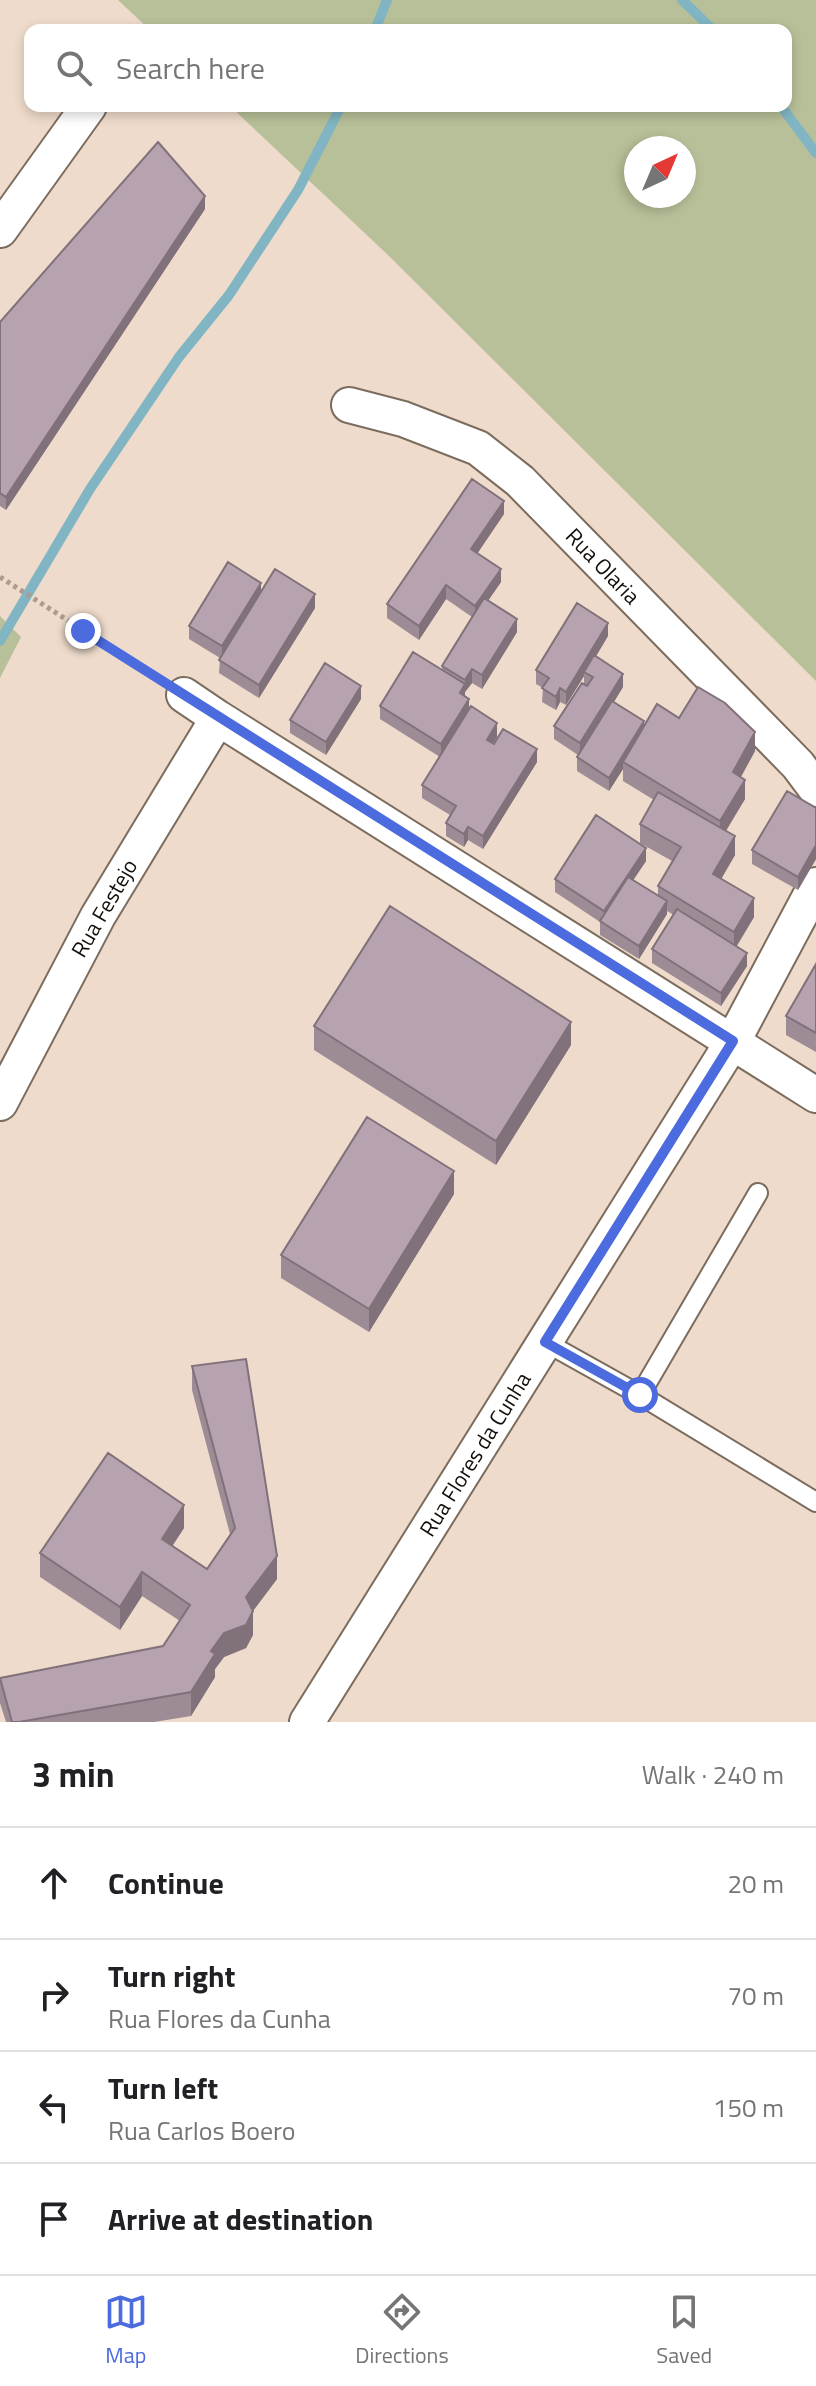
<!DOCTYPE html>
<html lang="en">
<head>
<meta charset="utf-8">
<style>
	:root { --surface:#fff; --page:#f6f6f6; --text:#202124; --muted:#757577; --line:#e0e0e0; --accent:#4c6bdf }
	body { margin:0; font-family:"Titillium Web",sans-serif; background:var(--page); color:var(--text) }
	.compass { position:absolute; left:624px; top:136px; width:72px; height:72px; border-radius:50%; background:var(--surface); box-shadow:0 4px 12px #0003; rotate:44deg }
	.stop { position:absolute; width:24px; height:24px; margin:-18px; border:6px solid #4c6bdf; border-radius:50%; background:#fff }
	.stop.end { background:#4c6bdf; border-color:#fff; box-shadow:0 2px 8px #0008 }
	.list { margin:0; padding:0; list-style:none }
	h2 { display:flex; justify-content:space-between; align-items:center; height:104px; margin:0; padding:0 32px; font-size:34px }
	h2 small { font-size:26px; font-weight:400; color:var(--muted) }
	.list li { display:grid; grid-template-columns:52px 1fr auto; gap:24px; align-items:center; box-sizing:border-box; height:112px; padding:0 32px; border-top:2px solid var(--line) }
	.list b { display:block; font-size:30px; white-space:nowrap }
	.list p { margin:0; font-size:26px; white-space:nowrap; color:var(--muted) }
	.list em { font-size:26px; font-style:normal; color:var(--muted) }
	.icon { flex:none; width:44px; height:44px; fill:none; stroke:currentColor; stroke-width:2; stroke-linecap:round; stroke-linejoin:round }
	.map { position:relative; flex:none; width:816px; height:1722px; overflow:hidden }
	.search { position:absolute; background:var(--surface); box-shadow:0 4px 12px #0003; left:24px; right:24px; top:24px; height:88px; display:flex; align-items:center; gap:20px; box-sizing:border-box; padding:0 28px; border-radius:16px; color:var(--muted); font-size:30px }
	.sheet { height:552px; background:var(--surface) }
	nav { display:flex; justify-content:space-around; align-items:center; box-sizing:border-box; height:112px; border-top:2px solid var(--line); background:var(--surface); font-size:22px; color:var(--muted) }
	nav a { display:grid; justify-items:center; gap:4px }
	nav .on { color:var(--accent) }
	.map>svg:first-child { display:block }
	.green { fill:#b7c098; fill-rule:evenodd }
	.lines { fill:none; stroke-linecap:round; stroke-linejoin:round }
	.stream { stroke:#81b5c3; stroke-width:10 }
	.service-casing { stroke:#7c6c5d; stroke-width:22 }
	.minor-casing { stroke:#7c6c5d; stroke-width:38 }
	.path { stroke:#ab9c8f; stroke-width:5; stroke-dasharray:4 4; stroke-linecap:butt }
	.service { stroke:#fff; stroke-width:18 }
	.minor { stroke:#fff; stroke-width:34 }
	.wall { fill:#9d8b96 }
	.shaded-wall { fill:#80717a }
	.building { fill:#b7a2af; stroke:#80717a; stroke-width:2 }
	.route { stroke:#4c6bdf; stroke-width:10 }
	.labels { text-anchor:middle; stroke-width:7; stroke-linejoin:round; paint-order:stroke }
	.street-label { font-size:22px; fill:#150f09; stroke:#fff }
</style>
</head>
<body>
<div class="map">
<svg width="816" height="1722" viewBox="0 0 816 1722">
	<rect width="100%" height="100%" fill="#eedbcb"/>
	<path class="green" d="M 118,0 L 816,0 L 816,681 L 388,255 L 230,106 L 786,106 L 786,30 L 150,30 ZM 636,148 L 684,148 L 684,196 L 636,196 Z
		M 0,616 L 21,637 L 0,678 Z"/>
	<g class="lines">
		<path class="stream" d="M 682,0 L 713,30
			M 375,30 L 387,0
			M 781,106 L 816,153
			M 0,641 L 90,489 L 179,357 L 229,295 L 298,190 L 341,106"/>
		<g class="service-casing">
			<path id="service" d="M 545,1342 L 640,1395 L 816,1502
				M 640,1395 L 758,1193"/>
		</g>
		<g class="minor-casing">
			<path id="minor" d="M 0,230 L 89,106
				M 349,405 L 403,419 L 478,448 L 520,481 L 798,765 L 816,789
				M 184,695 L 218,718 L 816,1095
				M 0,1103 L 98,916 L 218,718
				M 307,1722 L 733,1041 L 816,885"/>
		</g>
		<path class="path" d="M 0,577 L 158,678"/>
		<use href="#service" class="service"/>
		<use href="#minor" class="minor"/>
	</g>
	<path class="wall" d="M 205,209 L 6,510 L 0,506 L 0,322 Z
		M 504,514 L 477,553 L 501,582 L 488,601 L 517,632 L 482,689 L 472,683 L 465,692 L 465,696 L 469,709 L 497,737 L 493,744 L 537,762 L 483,849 L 468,840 L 464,847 L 446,836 L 446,823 L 450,815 L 422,798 L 422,785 L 440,757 L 380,719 L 380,706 L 442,669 L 442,666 L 472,617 L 446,599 L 419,640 L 387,618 L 387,604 Z
		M 261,592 L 315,608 L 259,698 L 219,673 L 220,658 L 189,639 L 189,626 Z
		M 608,636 L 596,656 L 623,687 L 614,702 L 644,726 L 679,718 L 755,751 L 741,777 L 745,799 L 726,831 L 735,855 L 721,879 L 754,917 L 737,946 L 747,966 L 721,1006 L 652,963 L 652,949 L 674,915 L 667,911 L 667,914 L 639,959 L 600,935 L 600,922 L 555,892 L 555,879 L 646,861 L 633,880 L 658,895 L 658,886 L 672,861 L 640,843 L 640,824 L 654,800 L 623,781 L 623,769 L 609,791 L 577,771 L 577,757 L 578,755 L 554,739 L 554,726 L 584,684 L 584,676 L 566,705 L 560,702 L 556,710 L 542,702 L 543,688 L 536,684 L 536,670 Z
		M 361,699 L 326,755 L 290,733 L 290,720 Z
		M 816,808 L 816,859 L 798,890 L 752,864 L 752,850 Z
		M 816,964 L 816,1052 L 786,1035 L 786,1016 Z
		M 314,1026 L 571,1045 L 496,1165 L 314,1050 Z
		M 454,1194 L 369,1332 L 281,1278 L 281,1255 Z
		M 192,1366 L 277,1579 L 253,1611 L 253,1635 L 246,1648 L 224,1657 L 215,1669 L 215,1677 L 191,1716 L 154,1722 L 6,1722 L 0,1703 L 0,1678 L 163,1646 L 180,1621 L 142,1596 L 120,1630 L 40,1577 L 40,1553 L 184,1528 L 172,1546 L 207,1569 L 230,1534 L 192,1390 Z"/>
	<path class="shaded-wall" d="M 205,196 L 205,209 L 6,510 L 6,497 Z
		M 504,501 L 504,514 L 471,563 L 471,549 Z
		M 501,569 L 501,582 L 475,619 L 475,606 Z
		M 261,583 L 261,596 L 222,659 L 222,646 Z
		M 446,585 L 446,599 L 419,640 L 419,626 Z
		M 315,594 L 315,608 L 259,698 L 259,685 Z
		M 517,619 L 517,632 L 482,689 L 482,675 Z
		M 608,623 L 608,636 L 586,673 L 584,672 L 584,676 L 566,705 L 566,692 Z
		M 472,669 L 472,683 L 465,692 L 465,697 L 460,693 L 465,685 L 465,680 Z
		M 623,674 L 623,687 L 580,756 L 580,743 Z
		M 361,686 L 361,699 L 326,755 L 326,742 Z
		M 560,688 L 560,702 L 556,710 L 556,697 Z
		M 469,699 L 469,712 L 441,758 L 441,744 Z
		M 644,721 L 644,734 L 623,762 L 623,769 L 609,791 L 609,778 Z
		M 497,723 L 497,737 L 487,754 L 487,740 Z
		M 755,732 L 755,751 L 733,791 L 733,772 Z
		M 537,749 L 537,762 L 483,849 L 483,836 Z
		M 745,780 L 745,799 L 720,840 L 720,821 Z
		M 468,827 L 468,840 L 464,847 L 464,834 Z
		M 735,836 L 735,855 L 713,893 L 713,874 Z
		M 816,845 L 816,859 L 798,890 L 798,877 Z
		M 646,848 L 646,861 L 604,924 L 604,911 Z
		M 754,898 L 754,917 L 734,950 L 734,932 Z
		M 667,901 L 667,914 L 639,959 L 639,946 Z
		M 747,953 L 747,966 L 721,1006 L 721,993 Z
		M 571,1022 L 571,1045 L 496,1165 L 496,1141 Z
		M 454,1171 L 454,1194 L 369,1332 L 369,1309 Z
		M 184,1505 L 184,1528 L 162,1562 L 162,1539 Z
		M 277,1556 L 277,1579 L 246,1620 L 246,1597 Z
		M 142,1572 L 142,1596 L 120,1630 L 120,1607 Z
		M 253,1611 L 253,1635 L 246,1648 L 224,1657 L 215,1669 L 215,1677 L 191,1716 L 191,1692 L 211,1651 L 224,1633 Z"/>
	<path class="building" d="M 158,142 L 205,196 L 6,497 L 0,493 L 0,322 Z
		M 472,479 L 504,501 L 471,549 L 501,569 L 475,606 L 446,585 L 419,626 L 387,604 Z
		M 228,562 L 261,583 L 222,646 L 189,626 Z
		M 275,569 L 315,594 L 259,685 L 219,660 Z
		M 484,598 L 517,619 L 482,675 L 472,669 L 465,680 L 442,666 Z
		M 577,603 L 608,623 L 566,692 L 560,688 L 556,697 L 542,688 L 549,678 L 536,670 Z
		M 413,652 L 465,684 L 460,693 L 469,699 L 441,744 L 380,706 Z
		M 594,655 L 623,674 L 580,743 L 554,726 L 582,683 L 587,686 L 593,677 L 584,672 Z
		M 325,663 L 361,686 L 326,742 L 290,720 Z
		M 698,687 L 725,703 L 755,732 L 733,772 L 745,780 L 720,821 L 623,762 L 657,704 L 679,718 Z
		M 612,701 L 644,721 L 609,778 L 577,757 Z
		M 471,706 L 497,723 L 487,740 L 494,744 L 503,729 L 537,749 L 483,836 L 468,827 L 464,834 L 446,823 L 456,806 L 422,785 Z
		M 787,791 L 816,808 L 816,845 L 798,877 L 752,850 Z
		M 658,792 L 735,836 L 713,874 L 754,898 L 734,932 L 658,886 L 681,847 L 640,824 Z
		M 596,815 L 646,848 L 604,911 L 555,879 Z
		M 628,877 L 667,901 L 639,946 L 600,921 Z
		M 390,906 L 571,1022 L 496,1141 L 314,1026 Z
		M 677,909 L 747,953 L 721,993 L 652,949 Z
		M 816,964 L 816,1033 L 786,1016 Z
		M 367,1117 L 454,1171 L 369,1309 L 281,1255 Z
		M 246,1359 L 277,1556 L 246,1597 L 253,1611 L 246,1625 L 224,1633 L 211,1651 L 215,1654 L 191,1692 L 19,1722 L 12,1722 L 0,1678 L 163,1646 L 190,1605 L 142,1572 L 120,1607 L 40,1553 L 108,1453 L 184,1505 L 162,1539 L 207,1569 L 235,1528 L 192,1366 Z"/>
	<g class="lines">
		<path class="route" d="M 83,631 L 733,1041 L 545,1342 L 640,1395"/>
	</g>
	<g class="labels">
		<g class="street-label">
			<text transform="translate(603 566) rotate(46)" y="8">Rua Olaria</text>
			<text transform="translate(104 908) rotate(-60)" y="8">Rua Festejo</text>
			<text transform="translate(475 1454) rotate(-58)" y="8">Rua Flores da Cunha</text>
		</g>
	</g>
</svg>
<svg class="compass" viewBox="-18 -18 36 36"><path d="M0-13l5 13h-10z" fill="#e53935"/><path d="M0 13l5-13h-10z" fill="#757577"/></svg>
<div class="stop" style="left:640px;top:1395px"></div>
<div class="stop end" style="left:83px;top:631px"></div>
<div class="search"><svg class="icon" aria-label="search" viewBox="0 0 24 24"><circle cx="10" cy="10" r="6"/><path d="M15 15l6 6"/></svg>Search here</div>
</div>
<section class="sheet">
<h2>3 min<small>Walk · 240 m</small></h2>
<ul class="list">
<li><svg class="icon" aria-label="ahead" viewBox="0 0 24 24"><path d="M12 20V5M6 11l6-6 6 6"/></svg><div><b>Continue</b></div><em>20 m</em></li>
<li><svg class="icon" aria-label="right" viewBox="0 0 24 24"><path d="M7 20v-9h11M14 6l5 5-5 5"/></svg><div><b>Turn right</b><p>Rua Flores da Cunha</p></div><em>70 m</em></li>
<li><svg class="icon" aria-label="left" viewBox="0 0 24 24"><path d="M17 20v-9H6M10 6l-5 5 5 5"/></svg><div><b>Turn left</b><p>Rua Carlos Boero</p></div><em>150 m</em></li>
<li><svg class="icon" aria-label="arrive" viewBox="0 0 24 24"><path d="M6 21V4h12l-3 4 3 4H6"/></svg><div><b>Arrive at destination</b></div></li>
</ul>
</section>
<nav>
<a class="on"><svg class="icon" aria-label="map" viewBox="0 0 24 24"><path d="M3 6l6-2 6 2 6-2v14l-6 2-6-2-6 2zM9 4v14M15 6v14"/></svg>Map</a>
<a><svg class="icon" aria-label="directions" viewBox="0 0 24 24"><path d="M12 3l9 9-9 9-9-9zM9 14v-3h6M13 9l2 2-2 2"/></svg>Directions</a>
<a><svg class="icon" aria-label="saved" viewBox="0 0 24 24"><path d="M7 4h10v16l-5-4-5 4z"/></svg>Saved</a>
</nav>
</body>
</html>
